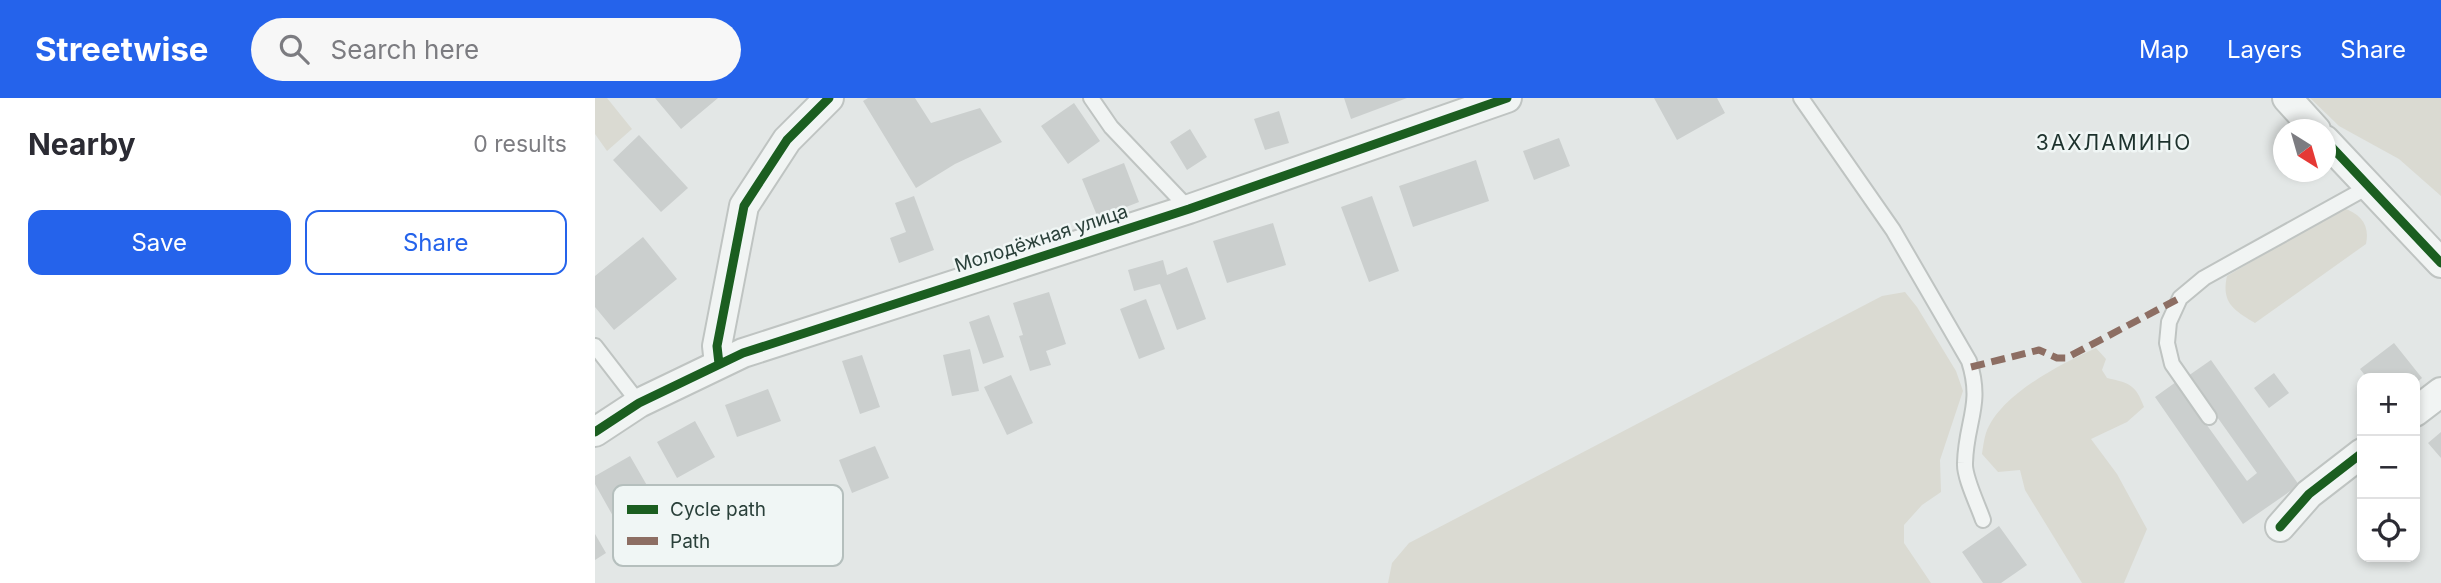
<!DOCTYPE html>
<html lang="en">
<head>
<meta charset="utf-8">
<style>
	:root { --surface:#fff; --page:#f7f7f7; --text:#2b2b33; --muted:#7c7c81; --line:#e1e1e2; --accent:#2563eb }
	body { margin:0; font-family:Inter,sans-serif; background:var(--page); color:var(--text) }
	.controls { position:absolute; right:21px; bottom:21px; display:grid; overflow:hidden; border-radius:14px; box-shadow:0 4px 10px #0003 }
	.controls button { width:63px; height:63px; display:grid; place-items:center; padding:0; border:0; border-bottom:2px solid var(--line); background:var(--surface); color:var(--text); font:35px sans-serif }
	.compass { position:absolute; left:1678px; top:21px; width:63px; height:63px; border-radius:50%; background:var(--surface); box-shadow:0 4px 10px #0003; rotate:143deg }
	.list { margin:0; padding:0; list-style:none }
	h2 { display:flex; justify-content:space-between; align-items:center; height:91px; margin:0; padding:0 28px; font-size:30px }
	h2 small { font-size:23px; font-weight:400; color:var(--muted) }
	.actions { display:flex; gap:14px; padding:21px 28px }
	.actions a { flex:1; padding:16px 0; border:2px solid var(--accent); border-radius:14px; text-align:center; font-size:24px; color:var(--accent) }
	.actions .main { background:var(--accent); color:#fff }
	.icon { flex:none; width:38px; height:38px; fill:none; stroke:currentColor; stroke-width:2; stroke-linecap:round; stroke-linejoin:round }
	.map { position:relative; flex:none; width:1846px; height:485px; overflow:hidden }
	header { display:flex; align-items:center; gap:42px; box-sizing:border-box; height:98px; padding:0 35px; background:var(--accent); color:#fff }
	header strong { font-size:33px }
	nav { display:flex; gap:38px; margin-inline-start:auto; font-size:24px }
	.search { width:490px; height:63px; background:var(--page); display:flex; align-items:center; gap:18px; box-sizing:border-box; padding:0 24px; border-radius:38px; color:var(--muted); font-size:26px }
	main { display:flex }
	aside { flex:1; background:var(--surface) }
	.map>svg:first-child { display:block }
	.green { fill:#dadad2 }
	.building { fill:#cbcfce }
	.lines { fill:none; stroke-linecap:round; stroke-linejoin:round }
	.service-casing { stroke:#bfc4c2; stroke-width:18 }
	.minor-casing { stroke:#bfc4c2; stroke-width:32 }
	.service { stroke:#f1f4f3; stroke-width:14 }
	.minor { stroke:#f1f4f3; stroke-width:28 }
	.quiet { stroke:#8d6e63; stroke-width:7; stroke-dasharray:14 7; stroke-linecap:butt }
	.cycleway-casing { stroke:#f0f6f5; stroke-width:13 }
	.cycleway { stroke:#1b5e20; stroke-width:9 }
	.labels { text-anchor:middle; stroke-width:5; stroke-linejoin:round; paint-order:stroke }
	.street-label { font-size:19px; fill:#2a403a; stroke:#f0f6f5 }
	.neighbourhood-label { font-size:21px; letter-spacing:2px; fill:#1c312c; stroke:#f0f6f5 }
	.key { fill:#f0f6f5; stroke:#b5bfbd; stroke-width:2 }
	.key-label { font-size:19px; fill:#2a403a }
</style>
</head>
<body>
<header>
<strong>Streetwise</strong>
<div class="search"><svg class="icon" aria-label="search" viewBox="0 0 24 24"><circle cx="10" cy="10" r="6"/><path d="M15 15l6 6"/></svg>Search here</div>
<nav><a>Map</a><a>Layers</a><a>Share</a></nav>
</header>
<main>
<aside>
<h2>Nearby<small>0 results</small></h2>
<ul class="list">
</ul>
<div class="actions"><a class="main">Save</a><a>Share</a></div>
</aside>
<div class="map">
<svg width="1846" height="485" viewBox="0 0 1846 485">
	<rect width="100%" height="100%" fill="#e3e7e6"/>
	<path class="green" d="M 0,0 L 12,0 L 37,31 L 12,53 L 0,36 Z
		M 1715,0 L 1846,0 L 1846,98 L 1804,61 L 1744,28 Z
		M 1748,110 C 1766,116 1775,127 1771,146 L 1660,225 C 1639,212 1626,205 1632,178 Z
		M 1310,194 L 1322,209 L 1361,273 L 1368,293 L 1345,362 L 1346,394 L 1327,407 L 1309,427 L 1309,445 L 1336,485 L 793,485 L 797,465 L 814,445 L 1287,198 Z
		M 1501,250 L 1511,261 L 1507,272 L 1512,280 C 1535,285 1541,287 1549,309 L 1532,324 L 1496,341 L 1522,376 L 1552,431 L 1529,485 L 1487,485 L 1430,392 L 1425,372 L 1403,374 L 1387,356 C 1388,349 1389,341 1391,335 C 1405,296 1466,266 1501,250 Z"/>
	<path class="building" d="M 60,0 L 123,0 L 86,31 Z
		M 273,0 L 320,0 L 336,25 L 385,10 L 407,44 L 360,66 L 321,90 L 268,3 Z
		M 749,0 L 812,0 L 756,21 Z
		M 1059,0 L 1122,0 L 1130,15 L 1082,42 Z
		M 479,5 L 505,43 L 473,66 L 446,28 Z
		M 684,13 L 694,45 L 670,52 L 659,21 Z
		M 595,31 L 612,59 L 592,72 L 575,44 Z
		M 44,37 L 93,90 L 66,114 L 18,62 Z
		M 964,40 L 975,68 L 939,82 L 928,53 Z
		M 881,62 L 894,103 L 818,129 L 804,88 Z
		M 529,65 L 544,104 L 503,120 L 487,81 Z
		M 319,98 L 339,152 L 304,165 L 295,140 L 311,134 L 300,105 Z
		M 777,98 L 804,173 L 774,184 L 746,109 Z
		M 678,125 L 691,167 L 632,185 L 618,143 Z
		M 48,139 L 82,181 L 19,232 L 0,209 L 0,178 Z
		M 568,162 L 572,177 L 592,169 L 611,221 L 582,232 L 565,186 L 539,193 L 533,172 Z
		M 454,194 L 471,246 L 451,253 L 456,267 L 435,273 L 424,238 L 428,237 L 418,205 Z
		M 551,201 L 570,251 L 544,261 L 525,211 Z
		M 394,217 L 409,259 L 388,266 L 374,224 Z
		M 1799,245 L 1827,280 L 1820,286 L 1820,280 L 1772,280 L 1765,271 Z
		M 375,251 L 384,293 L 357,298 L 348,257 Z
		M 267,257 L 285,309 L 265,316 L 247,263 Z
		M 1616,262 L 1704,387 L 1648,426 L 1560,299 L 1581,284 L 1652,383 L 1662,375 L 1593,278 Z
		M 1679,275 L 1694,295 L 1674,310 L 1659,290 Z
		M 416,277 L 438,325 L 412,337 L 389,289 Z
		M 173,291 L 186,323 L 142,339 L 130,307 Z
		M 100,323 L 120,359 L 82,380 L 62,344 Z
		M 1846,334 L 1846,360 L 1833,345 Z
		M 280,348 L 294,380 L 257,395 L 244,362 Z
		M 35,358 L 76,429 L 37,452 L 0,386 L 0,378 Z
		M 1404,428 L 1432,467 L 1406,485 L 1388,485 L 1367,454 Z
		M 0,436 L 11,455 L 0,462 Z"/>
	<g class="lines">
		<g class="service-casing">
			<path id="service" d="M 496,0 L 516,29 L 594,111
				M 1206,0 L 1298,132 L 1374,263 C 1388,307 1371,323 1370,365 C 1369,379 1383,407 1388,422
				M 0,248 L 44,305
				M 1614,319 L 1577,266 L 1572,245 L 1574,224 L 1585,200 L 1609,180 L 1773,89"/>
		</g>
		<g class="minor-casing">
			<path id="minor" d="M 1692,0 L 1721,32
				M 1730,42 L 1846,165
				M 124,266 L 122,248 L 149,108 L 192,42 L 234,0
				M 1820,314 L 1846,294
				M 0,334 L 44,305 L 148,255 L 594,111 L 912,0
				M 1685,429 L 1714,396 L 1767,355"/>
		</g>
		<use href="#service" class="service"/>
		<use href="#minor" class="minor"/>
		<path class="quiet" d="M 1376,269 L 1444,252 L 1462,260 L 1471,260 L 1585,200"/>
		<g class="cycleway-casing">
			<path id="cycleway" d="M 1730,42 L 1846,165
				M 124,266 L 122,248 L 149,108 L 192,42 L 234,0
				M 0,334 L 44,305 L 148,255 L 594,111 L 912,0
				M 1685,429 L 1714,396 L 1767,355"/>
		</g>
		<use href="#cycleway" class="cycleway"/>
	</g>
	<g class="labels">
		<g class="street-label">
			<text transform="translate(446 140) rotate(-18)" y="7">Молодёжная улица</text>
		</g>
		<g class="neighbourhood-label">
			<text x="1519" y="52">ЗАХЛАМИНО</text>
		</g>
	</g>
	<rect x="18" y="387" width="230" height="81" rx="10" class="key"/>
	<rect x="32" y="407" width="31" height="9" fill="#1b5e20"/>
	<rect x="32" y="439" width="31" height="8" fill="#8d6e63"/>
	<g class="key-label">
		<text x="75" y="418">Cycle path</text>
		<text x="75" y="450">Path</text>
	</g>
</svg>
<div class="controls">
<button>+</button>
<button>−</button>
<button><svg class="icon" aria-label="locate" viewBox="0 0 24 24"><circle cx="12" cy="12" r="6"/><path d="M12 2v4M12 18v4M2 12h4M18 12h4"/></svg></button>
</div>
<svg class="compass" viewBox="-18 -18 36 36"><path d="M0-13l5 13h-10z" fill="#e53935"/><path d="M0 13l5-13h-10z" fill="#7c7c81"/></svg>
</div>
</main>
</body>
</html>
